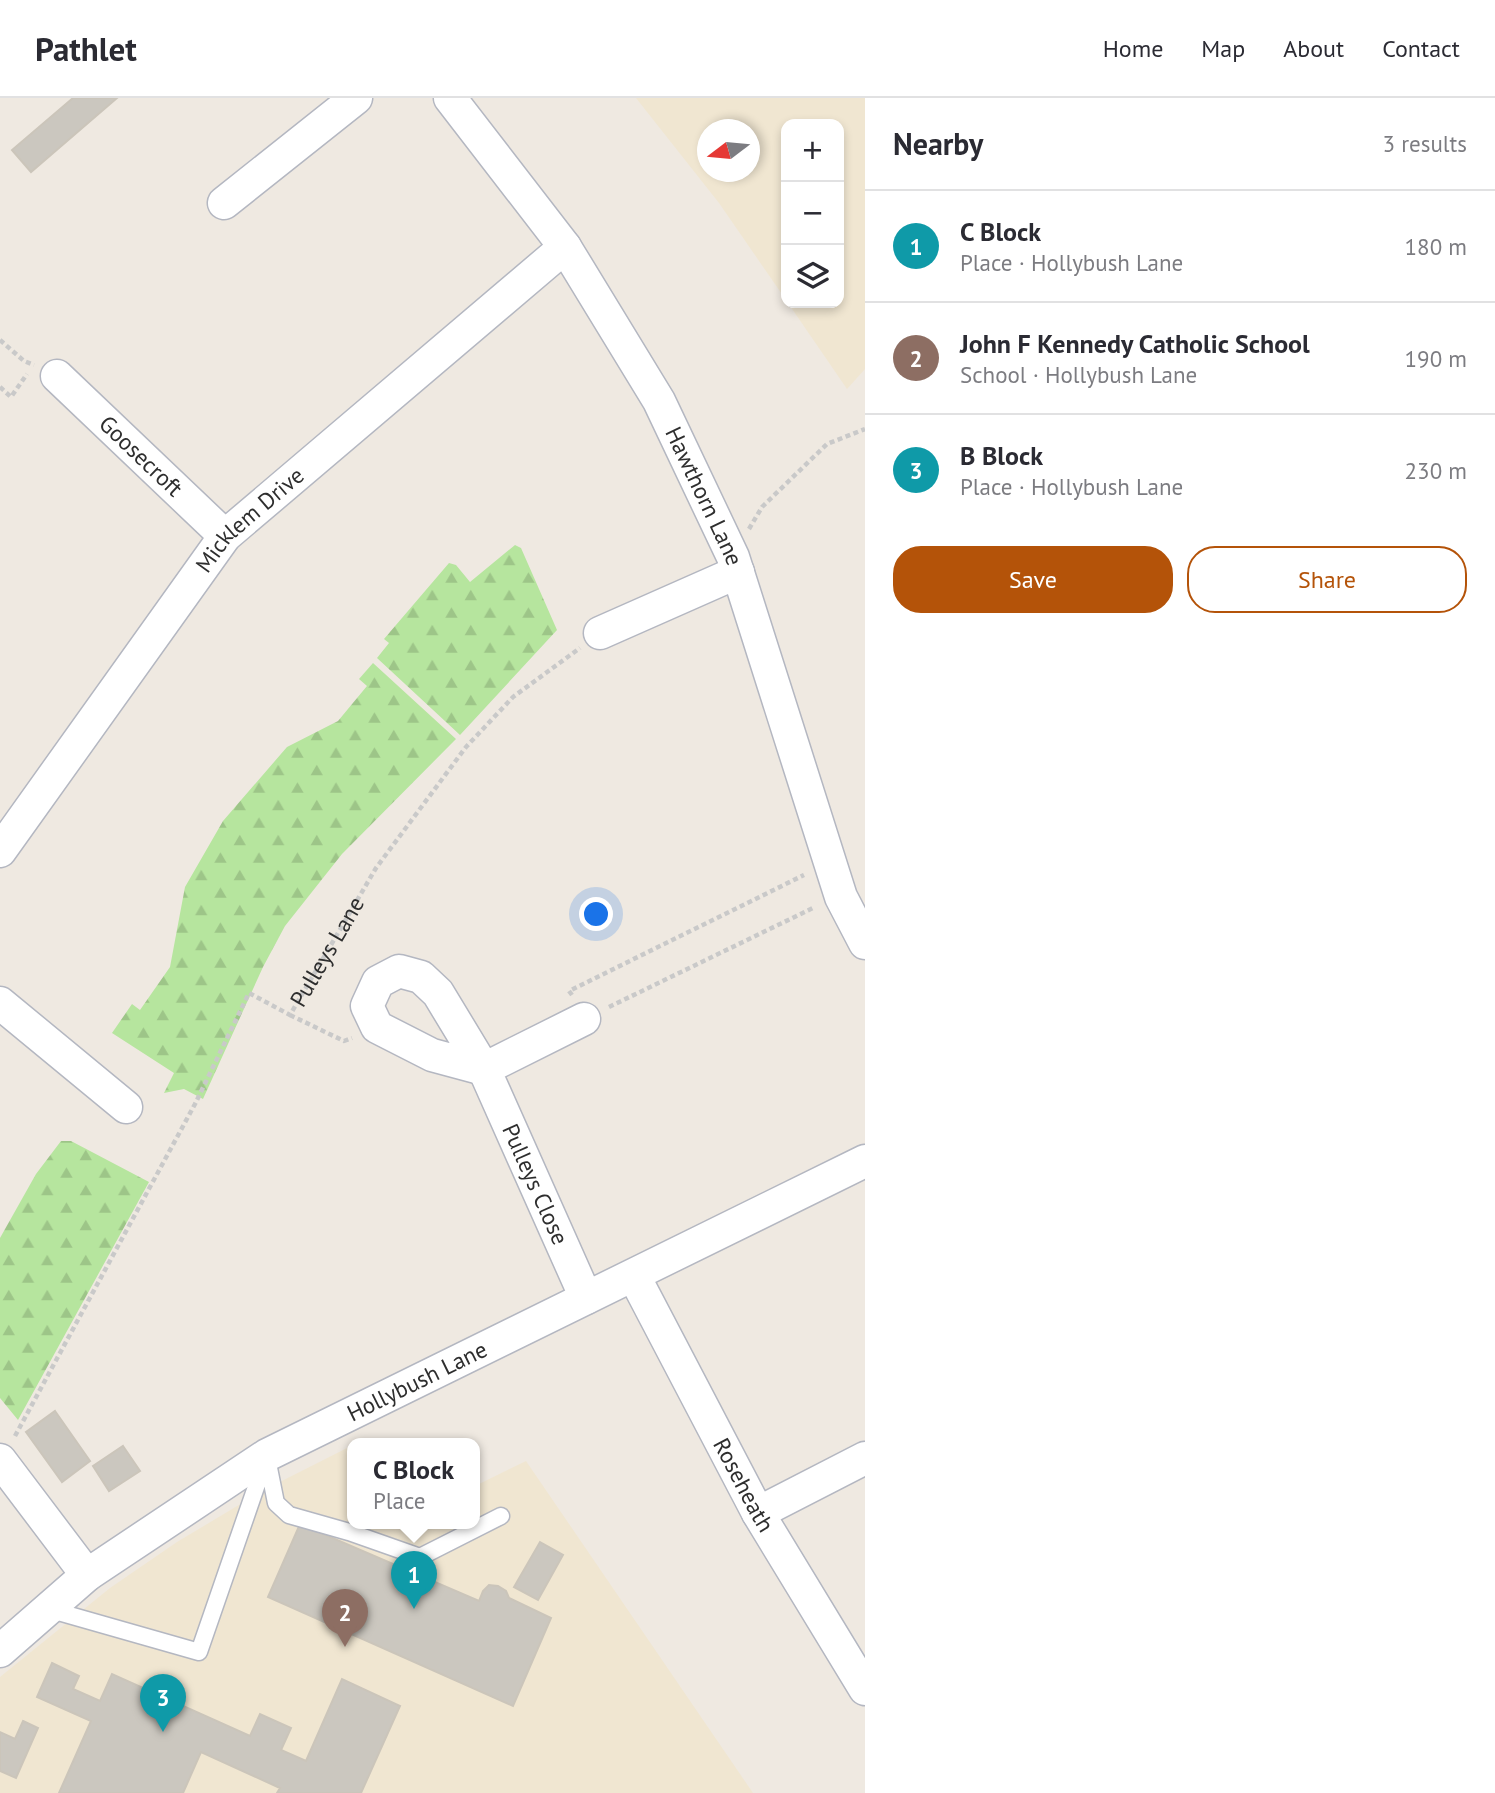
<!DOCTYPE html>
<html lang="en">
<head>
<meta charset="utf-8">
<style>
	:root { --surface:#fff; --page:#f2f2f3; --text:#2b2b33; --muted:#7c7c81; --line:#e1e1e2; --accent:#b45309 }
	body { margin:0; font-family:"PT Sans",sans-serif; background:var(--page); color:var(--text) }
	.controls { position:absolute; right:21px; top:21px; display:grid; overflow:hidden; border-radius:14px; box-shadow:0 4px 10px #0003 }
	.controls button { width:63px; height:63px; display:grid; place-items:center; padding:0; border:0; border-bottom:2px solid var(--line); background:var(--surface); color:var(--text); font:35px sans-serif }
	.compass { position:absolute; left:697px; top:21px; width:63px; height:63px; border-radius:50%; background:var(--surface); box-shadow:0 4px 10px #0003; rotate:254deg }
	.you { position:absolute; left:597px; top:817px; width:24px; height:24px; margin:-18px; border:5px solid #fff; border-radius:50%; background:#1a73e8; box-shadow:0 0 0 10px #1a73e833 }
	.badge { display:grid; place-items:center; width:46px; height:46px; border-radius:50%; background:var(--accent); color:#fff; font-size:23px; font-weight:700 }
	.pin { position:absolute; translate:-50% -58px; filter:drop-shadow(0 2px 4px #0008) }
	.pin::after { content:''; position:absolute; top:37px; width:24px; height:21px; background:inherit; clip-path:polygon(0 0,100% 0,50% 100%) }
	.popup { position:absolute; left:347px; top:1340px; width:133px; height:91px; box-sizing:border-box; display:grid; place-content:center; border-radius:14px; background:var(--surface); filter:drop-shadow(0 2px 5px #0005); font-size:23px; white-space:nowrap; color:var(--muted) }
	.popup b { font-size:26px; color:var(--text) }
	.popup::after { content:''; position:absolute; left:50%; top:100%; margin-left:-14px; border:14px solid transparent; border-top-color:var(--surface) }
	.list { margin:0; padding:0; list-style:none }
	h2 { display:flex; justify-content:space-between; align-items:center; height:91px; margin:0; padding:0 28px; font-size:30px }
	h2 small { font-size:23px; font-weight:400; color:var(--muted) }
	.list li { display:grid; grid-template-columns:46px 1fr auto; gap:21px; align-items:center; box-sizing:border-box; height:112px; padding:0 28px; border-top:2px solid var(--line) }
	.list b { display:block; font-size:26px; white-space:nowrap }
	.list p { margin:0; font-size:23px; white-space:nowrap; color:var(--muted) }
	.list em { font-size:23px; font-style:normal; color:var(--muted) }
	.actions { display:flex; gap:14px; padding:21px 28px }
	.actions a { flex:1; padding:16px 0; border:2px solid var(--accent); border-radius:28px; text-align:center; font-size:24px; color:var(--accent) }
	.actions .main { background:var(--accent); color:#fff }
	.icon { flex:none; width:38px; height:38px; fill:none; stroke:currentColor; stroke-width:2; stroke-linecap:round; stroke-linejoin:round }
	.map { position:relative; flex:none; width:865px; height:1695px; overflow:hidden }
	header { display:flex; align-items:center; gap:42px; box-sizing:border-box; height:98px; padding:0 35px; background:var(--surface); border-bottom:2px solid var(--line) }
	header strong { font-size:33px }
	nav { display:flex; gap:38px; margin-inline-start:auto; font-size:24px }
	main { display:flex }
	aside { flex:1; background:var(--surface) }
	.map>svg:first-child { display:block }
	.education { fill:#f0e6d1; fill-rule:evenodd }
	.forest { fill:url(#forest-firs) }
	.building { fill:#cbc7bf; stroke:#cbc5ba; stroke-width:2 }
	.lines { fill:none; stroke-linecap:round; stroke-linejoin:round }
	.service-casing { stroke:#b4b7c1; stroke-width:19 }
	.minor-casing { stroke:#b4b7c1; stroke-width:35 }
	.path { stroke:#c9c9c9; stroke-width:4.5; stroke-dasharray:5 3.5; stroke-linecap:butt }
	.service { stroke:#fff; stroke-width:16 }
	.minor { stroke:#fff; stroke-width:32 }
	.labels { text-anchor:middle; stroke-width:6; stroke-linejoin:round; paint-order:stroke }
	.street-label { font-size:23px; fill:#2e2e2e; stroke:#fff }
</style>
</head>
<body>
<header>
<strong>Pathlet</strong>
<nav><a>Home</a><a>Map</a><a>About</a><a>Contact</a></nav>
</header>
<main>
<div class="map">
<svg width="865" height="1695" viewBox="0 0 865 1695">
	<defs>
		<pattern id="forest-firs" width="22" height="20" patternUnits="userSpaceOnUse" patternTransform="scale(1.75)"><rect width="22" height="20" fill="#b6e59e"/><path d="M5 1l3.5 6h-7zM16 11l3.5 6h-7z" fill="#9dc588"/></pattern>
	</defs>
	<rect width="100%" height="100%" fill="#efe9e1"/>
	<path class="education" d="M 636,0 L 865,0 L 865,271 L 847,291 L 788,205 L 839,205 L 839,26 L 786,26 L 786,202 L 719,105 ZM 708,32 L 750,32 L 750,74 L 708,74 Z
		M 353,1347 L 353,1425 L 394,1425 L 396,1429 L 403,1425 L 475,1425 L 475,1388 L 526,1363 L 753,1695 L 0,1695 L 0,1579 L 110,1490 L 177,1444 L 264,1392 Z"/>
	<path class="forest" d="M 515,447 L 521,450 L 557,532 L 460,637 L 377,560 L 389,545 L 384,541 L 449,465 L 456,467 L 470,484 Z
		M 373,565 L 456,641 L 342,756 L 285,828 L 263,869 L 203,1001 L 184,991 L 164,995 L 174,975 L 112,935 L 132,906 L 140,912 L 170,869 L 185,789 L 223,723 L 287,649 L 338,623 L 367,588 L 359,581 Z
		M 61,1043 L 71,1043 L 149,1084 L 18,1322 L 0,1300 L 0,1140 L 36,1076 Z"/>
	<path class="building" d="M 73,0 L 117,0 L 31,74 L 12,52 Z
		M 55,1313 L 90,1363 L 62,1384 L 26,1334 Z
		M 123,1348 L 140,1373 L 109,1393 L 93,1368 Z
		M 300,1426 L 479,1503 L 483,1493 L 489,1487 L 498,1488 L 506,1493 L 509,1500 L 551,1520 L 513,1608 L 268,1499 Z
		M 540,1444 L 563,1457 L 538,1502 L 514,1489 Z
		M 52,1565 L 79,1578 L 73,1591 L 100,1603 L 112,1576 L 250,1638 L 260,1616 L 291,1630 L 281,1652 L 306,1663 L 342,1581 L 400,1608 L 361,1695 L 277,1695 L 280,1690 L 201,1654 L 183,1695 L 59,1695 L 91,1623 L 37,1599 Z
		M 23,1623 L 38,1630 L 16,1680 L 0,1673 L 0,1634 L 15,1641 Z"/>
	<g class="lines">
		<g class="service-casing">
			<path id="service" d="M 267,1360 L 276,1405 L 289,1417 L 349,1434 L 420,1459 L 501,1418
				M 48,1511 L 199,1554 L 265,1363"/>
		</g>
		<g class="minor-casing">
			<g id="minor">
				<path id="s2" d="M 450,0 L 565,149 L 659,303 L 733,459 L 841,799 L 865,845"/>
				<path d="M 224,105 L 356,0"/>
				<path id="s3" d="M 57,278 L 225,438"/>
				<path d="M 600,535 L 738,474"/>
				<path id="s4" d="M 0,753 L 225,438 L 565,149"/>
				<path d="M 399,873 L 421,879 L 438,895 L 484,971 L 432,957 L 377,929 L 367,908 L 378,884 Z"/>
				<path d="M 0,905 L 126,1009"/>
				<path id="s5" d="M 584,921 L 484,971 L 586,1200"/>
				<path id="s6" d="M 634,1178 L 758,1415 L 865,1591"/>
				<path d="M 0,1362 L 87,1477"/>
				<path d="M 758,1415 L 865,1360"/>
				<path id="s7" d="M 0,1553 L 87,1477 L 267,1357 L 865,1063"/>
			</g>
		</g>
		<g class="path">
			<path d="M 0,242 L 24,263 L 34,267"/>
			<path d="M 0,289 L 11,299 L 27,276"/>
			<path d="M 749,431 L 762,409 L 827,346 L 865,331"/>
			<path d="M 572,897 L 569,893 L 804,777"/>
			<path d="M 609,909 L 815,809"/>
			<path d="M 290,917 L 344,943 L 352,940"/>
			<path id="s1" d="M 15,1338 L 195,1006 L 249,895 L 290,917 L 376,770 L 466,649 L 513,599 L 580,550"/>
		</g>
		<use href="#service" class="service"/>
		<use href="#minor" class="minor"/>
	</g>
	<g class="labels">
		<g class="street-label">
			<text dy="8" stroke="none"><textPath href="#s3" startOffset="116">Goosecroft</textPath></text>
			<text dy="8" stroke="none"><textPath href="#s2" startOffset="474">Hawthorn Lane</textPath></text>
			<text dy="8" stroke="none"><textPath href="#s4" startOffset="416">Micklem Drive</textPath></text>
			<text dy="8" stroke="none"><textPath href="#s1" startOffset="621">Pulleys Lane</textPath></text>
			<text dy="8" stroke="none"><textPath href="#s5" startOffset="238">Pulleys Close</textPath></text>
			<text dy="8" stroke="none"><textPath href="#s7" startOffset="499">Hollybush Lane</textPath></text>
			<text dy="8" stroke="none"><textPath href="#s6" startOffset="236">Roseheath</textPath></text>
		</g>
	</g>
</svg>
<div class="controls">
<button>+</button>
<button>−</button>
<button><svg class="icon" aria-label="layers" viewBox="0 0 24 24"><path d="M12 4l9 5-9 5-9-5zM3 14l9 5 9-5"/></svg></button>
</div>
<svg class="compass" viewBox="-18 -18 36 36"><path d="M0-13l5 13h-10z" fill="#e53935"/><path d="M0 13l5-13h-10z" fill="#7c7c81"/></svg>
<div class="you"></div>
<div class="pin badge" style="left:414px;top:1511px;background:#0f9aa8">1</div>
<div class="popup"><b>C Block</b>Place</div>
<div class="pin badge" style="left:345px;top:1549px;background:#8d6e63">2</div>
<div class="pin badge" style="left:163px;top:1634px;background:#0f9aa8">3</div>
</div>
<aside>
<h2>Nearby<small>3 results</small></h2>
<ul class="list">
<li><span class="badge" style="background:#0f9aa8">1</span><div><b>C Block</b><p>Place · Hollybush Lane</p></div><em>180 m</em></li>
<li><span class="badge" style="background:#8d6e63">2</span><div><b>John F Kennedy Catholic School</b><p>School · Hollybush Lane</p></div><em>190 m</em></li>
<li><span class="badge" style="background:#0f9aa8">3</span><div><b>B Block</b><p>Place · Hollybush Lane</p></div><em>230 m</em></li>
</ul>
<div class="actions"><a class="main">Save</a><a>Share</a></div>
</aside>
</main>
</body>
</html>
